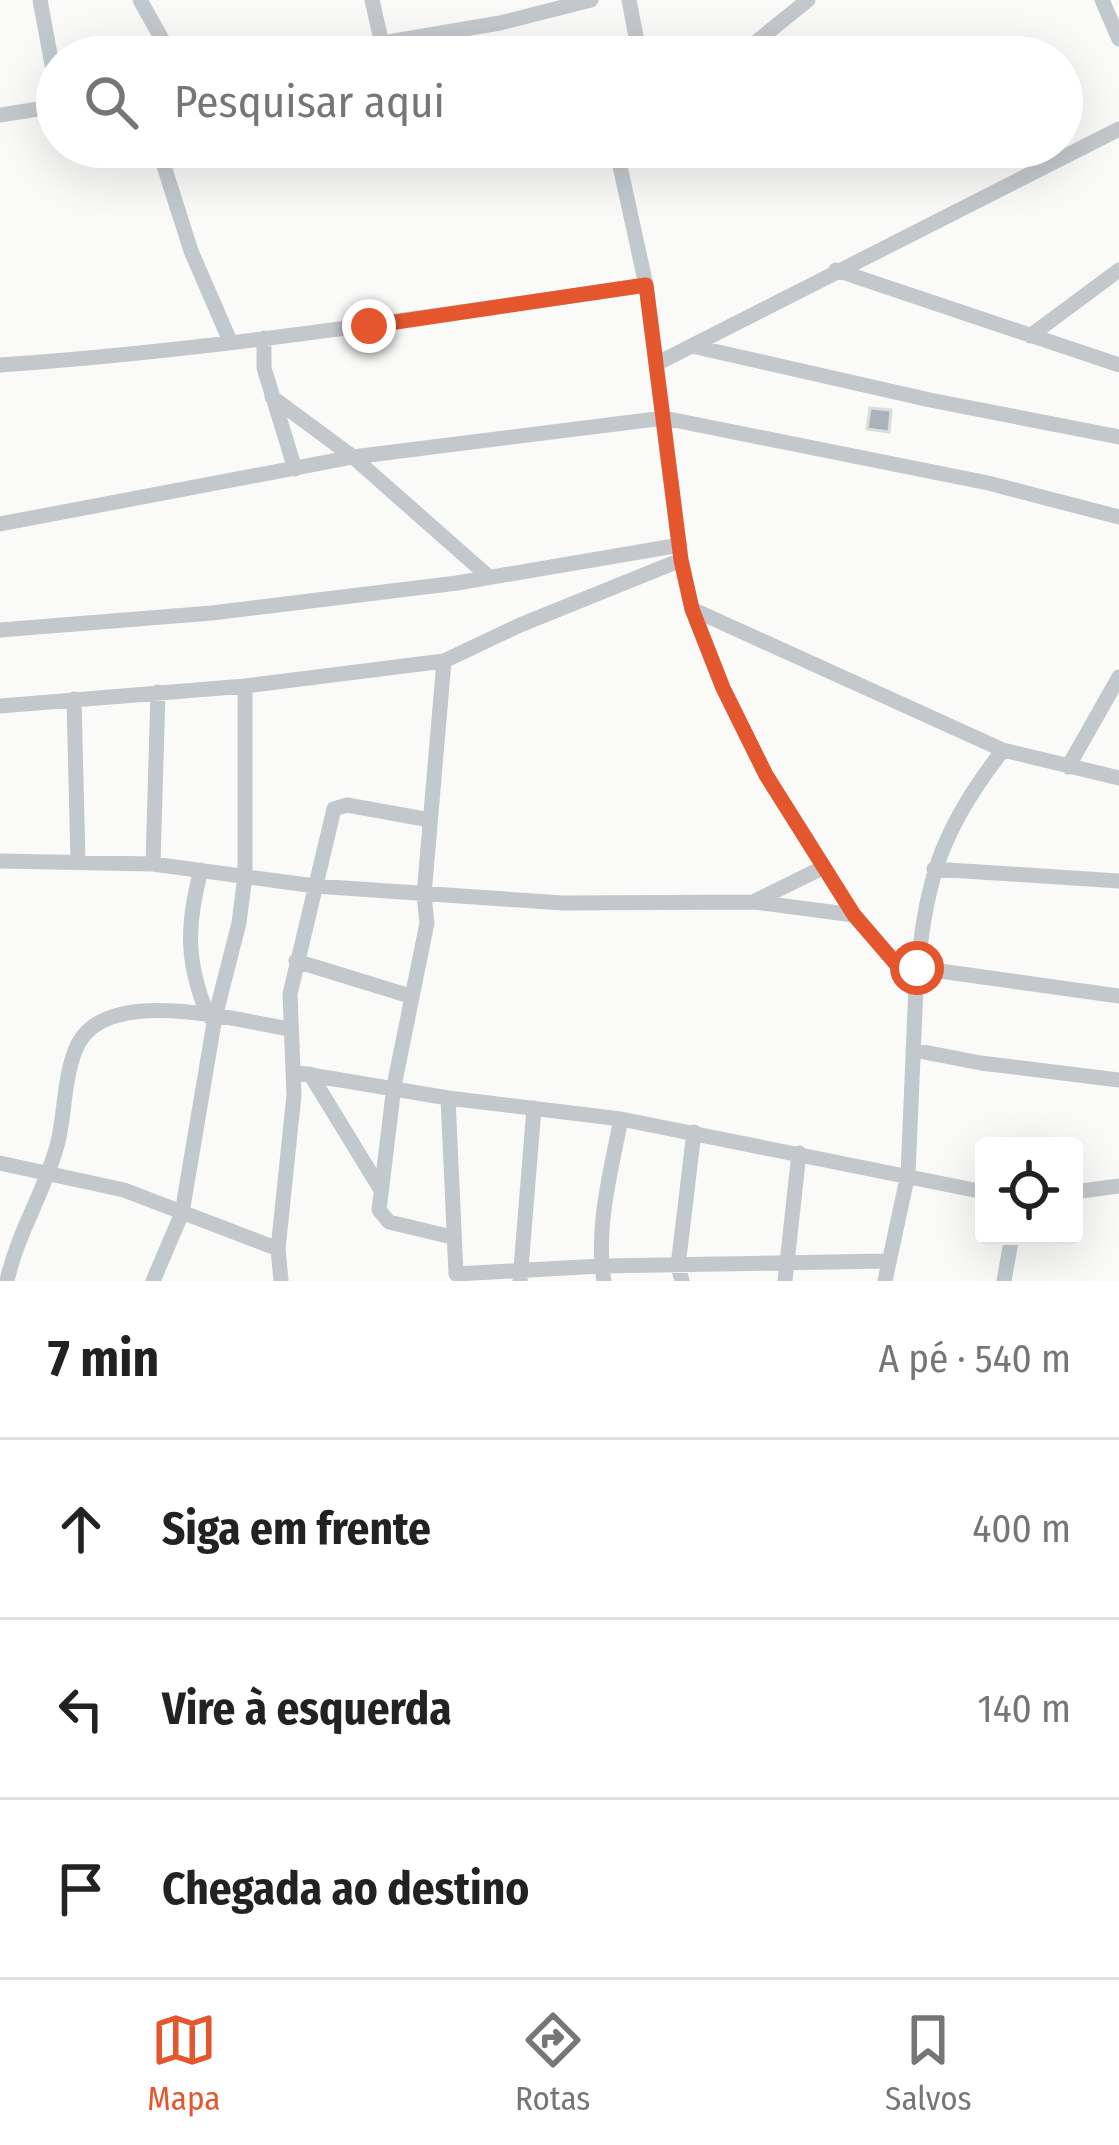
<!DOCTYPE html>
<html lang="pt">
<head>
<meta charset="utf-8">
<style>
	:root { --surface:#fff; --page:#f6f6f6; --text:#222; --muted:#767676; --line:#e0e0e0; --accent:#e4572e }
	body { margin:0; font-family:"Fira Sans Condensed",sans-serif; background:var(--page); color:var(--text) }
	.controls { position:absolute; right:36px; bottom:36px; display:grid; overflow:hidden; border-radius:12px; box-shadow:0 12px 48px #0002 }
	.controls button { width:108px; height:108px; display:grid; place-items:center; padding:0; border:0; border-bottom:3px solid var(--line); background:var(--surface); color:var(--text); font:60px sans-serif }
	.stop { position:absolute; width:36px; height:36px; margin:-27px; border:9px solid #e4572e; border-radius:50%; background:#fff }
	.stop.end { background:#e4572e; border-color:#fff; box-shadow:0 3px 12px #0008 }
	.list { margin:0; padding:0; list-style:none }
	h2 { display:flex; justify-content:space-between; align-items:center; height:156px; margin:0; padding:0 48px; font-size:51px }
	h2 small { font-size:39px; font-weight:400; color:var(--muted) }
	.list li { display:grid; grid-template-columns:78px 1fr auto; gap:36px; align-items:center; box-sizing:border-box; height:180px; padding:0 48px; border-top:3px solid var(--line) }
	.list b { display:block; font-size:45px; white-space:nowrap }
	.list em { font-size:39px; font-style:normal; color:var(--muted) }
	.icon { flex:none; width:66px; height:66px; fill:none; stroke:currentColor; stroke-width:2; stroke-linecap:round; stroke-linejoin:round }
	.map { position:relative; flex:none; width:1119px; height:1281px; overflow:hidden }
	.search { position:absolute; background:var(--surface); box-shadow:0 12px 48px #0002; left:36px; right:36px; top:36px; height:132px; display:flex; align-items:center; gap:30px; box-sizing:border-box; padding:0 42px; border-radius:66px; color:var(--muted); font-size:45px }
	.sheet { height:696px; background:var(--surface) }
	nav { display:flex; justify-content:space-around; align-items:center; box-sizing:border-box; height:168px; border-top:3px solid var(--line); background:var(--surface); font-size:33px; color:var(--muted) }
	nav a { display:grid; justify-items:center; gap:6px }
	nav .on { color:var(--accent) }
	.map>svg:first-child { display:block }
	.building { fill:#aab3b9; stroke:#dcdcda; stroke-width:3 }
	.lines { fill:none; stroke-linecap:round; stroke-linejoin:round }
	.minor { stroke:#c3c8cc; stroke-width:15 }
	.route { stroke:#e4572e; stroke-width:15 }
</style>
</head>
<body>
<div class="map">
<svg width="1119" height="1281" viewBox="0 0 1119 1281">
	<rect width="100%" height="100%" fill="#fafaf8"/>
	<path class="building" d="M 870,408 L 891,410 L 889,432 L 867,429 Z"/>
	<g class="lines">
		<path class="minor" d="M 40,0 L 57,92
			M 140,0 L 163,41 L 163,57
			M 372,0 L 385,57
			M 629,0 L 640,57
			M 1102,0 L 1119,39
			M 382,43 L 500,23 L 591,0
			M 728,57 L 756,42 L 808,0
			M 0,115 L 57,106
			M 158,147 L 191,251 L 230,341
			M 619,147 L 618,157 L 646,285 L 681,560 L 692,609 L 723,688 L 766,775 L 854,915 L 916,987 L 908,1174 L 885,1281
			M 836,270 L 1119,365
			M 1030,336 L 1119,270
			M 264,338 L 264,368 L 295,469
			M 692,346 L 930,400 L 1119,437
			M 658,363 L 1119,129
			M 0,365 C 217,350 431,316 646,285
			M 272,397 L 353,457 L 489,577
			M 0,524 L 353,457 L 664,418 L 988,483 L 1119,517
			M 692,609 L 1003,750 L 1119,778
			M 0,630 L 212,613 L 457,583 L 680,545
			M 444,661 L 424,895 L 427,923 L 394,1086 L 379,1210 L 389,1222 L 452,1237
			M 74,699 L 78,862
			M 0,706 L 245,686 L 444,661 L 520,625 L 681,560
			M 1068,767 L 1119,677
			M 0,861 L 153,864 L 315,886 L 563,903 L 754,902 L 854,915
			M 153,864 L 158,692
			M 934,869 L 1119,881
			M 201,870 C 186,926 186,962 208,1016
			M 755,901 L 822,868
			M 296,961 L 410,996
			M 918,968 L 1119,996
			M 916,987 C 925,884 938,833 1003,750
			M 913,1050 L 981,1063 L 1119,1080
			M 293,1072 L 448,1098 L 621,1119 L 984,1192
			M 310,1074 L 381,1190
			M 448,1098 L 456,1274 L 601,1266 L 888,1261
			M 0,1163 L 124,1190 L 278,1249
			M 1074,1192 L 1119,1186
			M 7,1281 C 17,1233 46,1190 58,1142 C 65,1112 64,1079 75,1051 C 100,981 238,1021 290,1029
			M 153,1281 L 182,1213 L 215,1017 L 239,923 L 245,876 L 245,686
			M 281,1281 L 278,1249 L 294,1095 L 290,994 L 334,809 L 347,805 L 430,820
			M 520,1281 L 534,1108
			M 604,1281 C 595,1229 611,1170 621,1119
			M 682,1281 L 678,1266 L 694,1132
			M 785,1281 L 799,1153
			M 1004,1281 L 1012,1236"/>
	</g>
	<g class="lines">
		<path class="route" d="M 369,326 L 646,285 L 681,560 L 692,609 L 723,688 L 766,775 L 854,915 L 916,987 L 917,968"/>
	</g>
</svg>
<div class="controls">
<button><svg class="icon" aria-label="locate" viewBox="0 0 24 24"><circle cx="12" cy="12" r="6"/><path d="M12 2v4M12 18v4M2 12h4M18 12h4"/></svg></button>
</div>
<div class="stop" style="left:917px;top:968px"></div>
<div class="stop end" style="left:369px;top:326px"></div>
<div class="search"><svg class="icon" aria-label="search" viewBox="0 0 24 24"><circle cx="10" cy="10" r="6"/><path d="M15 15l6 6"/></svg>Pesquisar aqui</div>
</div>
<section class="sheet">
<h2>7 min<small>A pé · 540 m</small></h2>
<ul class="list">
<li><svg class="icon" aria-label="ahead" viewBox="0 0 24 24"><path d="M12 20V5M6 11l6-6 6 6"/></svg><div><b>Siga em frente</b></div><em>400 m</em></li>
<li><svg class="icon" aria-label="left" viewBox="0 0 24 24"><path d="M17 20v-9H6M10 6l-5 5 5 5"/></svg><div><b>Vire à esquerda</b></div><em>140 m</em></li>
<li><svg class="icon" aria-label="arrive" viewBox="0 0 24 24"><path d="M6 21V4h12l-3 4 3 4H6"/></svg><div><b>Chegada ao destino</b></div></li>
</ul>
</section>
<nav>
<a class="on"><svg class="icon" aria-label="map" viewBox="0 0 24 24"><path d="M3 6l6-2 6 2 6-2v14l-6 2-6-2-6 2zM9 4v14M15 6v14"/></svg>Mapa</a>
<a><svg class="icon" aria-label="directions" viewBox="0 0 24 24"><path d="M12 3l9 9-9 9-9-9zM9 14v-3h6M13 9l2 2-2 2"/></svg>Rotas</a>
<a><svg class="icon" aria-label="saved" viewBox="0 0 24 24"><path d="M7 4h10v16l-5-4-5 4z"/></svg>Salvos</a>
</nav>
</body>
</html>
